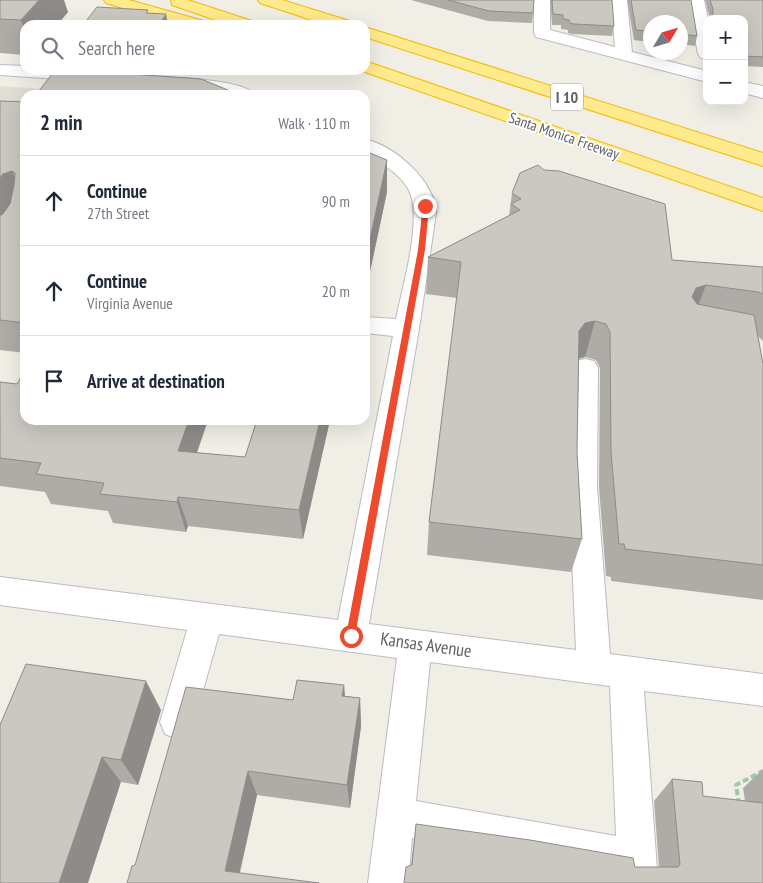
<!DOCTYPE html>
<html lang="en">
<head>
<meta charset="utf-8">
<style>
	:root { --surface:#fff; --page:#f6f6f7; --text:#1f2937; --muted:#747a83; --line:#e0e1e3 }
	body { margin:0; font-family:"PT Sans Narrow",sans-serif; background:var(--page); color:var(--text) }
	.controls { position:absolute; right:15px; top:15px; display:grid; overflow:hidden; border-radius:10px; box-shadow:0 5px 20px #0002 }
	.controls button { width:45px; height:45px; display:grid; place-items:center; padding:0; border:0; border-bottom:1px solid var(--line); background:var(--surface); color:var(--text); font:25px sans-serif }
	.compass { position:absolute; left:643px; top:15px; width:45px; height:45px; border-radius:50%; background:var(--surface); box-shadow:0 5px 20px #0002; rotate:52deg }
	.stop { position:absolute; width:15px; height:15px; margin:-11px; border:4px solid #ee4a2d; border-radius:50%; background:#fff }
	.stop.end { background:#ee4a2d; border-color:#fff; box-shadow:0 1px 5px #0008 }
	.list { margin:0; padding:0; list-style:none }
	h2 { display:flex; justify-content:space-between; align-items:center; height:65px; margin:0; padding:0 20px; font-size:21px }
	h2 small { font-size:16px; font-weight:400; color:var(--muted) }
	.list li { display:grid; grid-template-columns:32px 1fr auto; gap:15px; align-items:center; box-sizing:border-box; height:90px; padding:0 20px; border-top:1px solid var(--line) }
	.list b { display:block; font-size:19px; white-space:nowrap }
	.list p { margin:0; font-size:16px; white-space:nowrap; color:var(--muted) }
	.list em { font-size:16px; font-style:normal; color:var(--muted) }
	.icon { flex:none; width:28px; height:28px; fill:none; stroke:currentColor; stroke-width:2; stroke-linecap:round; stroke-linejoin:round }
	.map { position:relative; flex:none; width:763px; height:883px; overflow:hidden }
	.search { position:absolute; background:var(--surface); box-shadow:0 5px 20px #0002; left:20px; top:20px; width:350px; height:55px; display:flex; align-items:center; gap:12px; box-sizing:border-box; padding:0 18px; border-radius:15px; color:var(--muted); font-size:19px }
	.panel { position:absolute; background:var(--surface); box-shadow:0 5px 20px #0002; left:20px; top:90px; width:350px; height:335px; border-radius:15px }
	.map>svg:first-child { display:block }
	.education { fill:#e0ddd3 }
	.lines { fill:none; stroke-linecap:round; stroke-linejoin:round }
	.minor-casing { stroke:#babcc1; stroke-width:2 }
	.highway-casing { stroke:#f5ba00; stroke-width:2 }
	.path { stroke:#9ac9ab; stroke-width:4; stroke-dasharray:6 3; stroke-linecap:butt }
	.minor { fill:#fff; fill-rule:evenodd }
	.highway { fill:#ffea8d; fill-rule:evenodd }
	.wall { fill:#afaca7 }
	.shaded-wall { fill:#8e8c88 }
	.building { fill:#cbc8c2; stroke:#8e8c88 }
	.route { fill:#ee4a2d }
	.labels { text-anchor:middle; stroke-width:4; stroke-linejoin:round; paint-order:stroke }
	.far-street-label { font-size:15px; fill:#5d6066; stroke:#fff }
	.shield { fill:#fff; stroke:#8e9094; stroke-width:1 }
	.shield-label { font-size:16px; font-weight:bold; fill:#5d6066 }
	.street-label { font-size:18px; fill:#5d6066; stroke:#fff }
</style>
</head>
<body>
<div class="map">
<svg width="763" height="883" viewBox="0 0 763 883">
	<rect width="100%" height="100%" fill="#f0eee5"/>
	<path class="education" d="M 0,86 L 62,90 L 59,95 L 25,95 L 25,143 L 0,179 Z"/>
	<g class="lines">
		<g class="minor-casing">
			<path id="minor" d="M 534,0 L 550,0 L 550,30 L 615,47 L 611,0 L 627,0 L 632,52 L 707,71 L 707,82 L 536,37 L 534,33 Z
				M 688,0 L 704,0 L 708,19 L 707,59 L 701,58 L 698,54 Z
				M 0,65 L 25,66 L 25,70 L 88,71 L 94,72 L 97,76 L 94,80 L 88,81 L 0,75 Z
				M 186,78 C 202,80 246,82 255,95 L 227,95 L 180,87 L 177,83 L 180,79 Z
				M 744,82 L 763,86 L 763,98 L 744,93 Z
				M 365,139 C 395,146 435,181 436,213 L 419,329 L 369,624 L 576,650 L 569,487 L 572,368 L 576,361 L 585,359 L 594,361 L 598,368 L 597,487 L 610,654 L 763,674 L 763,706 L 644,691 L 658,883 L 618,883 L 618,875 L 412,838 L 408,883 L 368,883 L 397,658 L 219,634 L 194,722 L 189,734 L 177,739 L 165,734 L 160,722 L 187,630 L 0,605 L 0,577 L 338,620 L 393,336 L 365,333 L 365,317 L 396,319 C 402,288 425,213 407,187 C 398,172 380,163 365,153 ZM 430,662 L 610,686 L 616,836 L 416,801 Z"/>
		</g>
		<g class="highway-casing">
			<path id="highway" d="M 104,0 L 129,0 L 204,21 L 206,25 L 180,25 L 106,3 Z
				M 171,0 L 188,0 L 252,21 L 254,25 L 230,25 L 172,5 Z
				M 258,0 L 282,0 L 350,21 L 352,25 L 327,25 L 260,3 Z
				M 365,27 L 763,153 L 763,166 L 365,37 Z
				M 365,61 L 763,198 L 763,211 L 359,70 L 365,70 Z"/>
		</g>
		<path class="path" d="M 739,804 L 736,785 L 763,771"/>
		<use href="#minor" class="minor"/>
		<use href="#highway" class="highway"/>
	</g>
	<path class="wall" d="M 0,0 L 68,12 L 57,25 L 25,25 L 25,55 L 0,53 Z
		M 411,0 L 534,0 L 533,13 L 532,23 L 488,21 Z
		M 550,0 L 612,0 L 614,26 L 612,36 L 572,34 L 568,33 L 568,30 L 561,29 L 561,25 L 552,25 Z
		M 627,0 L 691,0 L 697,36 L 695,46 L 680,44 L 680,22 L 650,22 L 650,42 L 634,40 Z
		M 705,0 L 763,0 L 763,67 L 744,66 L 744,19 L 710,19 Z
		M 55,70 L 160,70 L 157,74 L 145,74 L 146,75 Z
		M 0,101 L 25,102 L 25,353 L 0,350 Z
		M 365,151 L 387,192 L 369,276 L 365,276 Z
		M 544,170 L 672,260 L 763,267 L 763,341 L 758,336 L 763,364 L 763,600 L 611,581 L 611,577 L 606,576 L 599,487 L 600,368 L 596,360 L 585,357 L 579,359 L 577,452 L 582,539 L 571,572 L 427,555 L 429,522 L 457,298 L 426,294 L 428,257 L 509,216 L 512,193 Z
		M 0,382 L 208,420 L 197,453 L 245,457 L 257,420 L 330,420 L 303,539 L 188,526 L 186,532 L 113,523 L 108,511 L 51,504 L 45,492 L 0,486 Z
		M 344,685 L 345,696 L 360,698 L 361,726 L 350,808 L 257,795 L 240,873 L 135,865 L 293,700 Z
		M 161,710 L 138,785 L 121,782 L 0,725 Z
		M 763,769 L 763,883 L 411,865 L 416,824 L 635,867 L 659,867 L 654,801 L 672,779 L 703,796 L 745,801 L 743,788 Z"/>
	<path class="shaded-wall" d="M 39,0 L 64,0 L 68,12 L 57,25 L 25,25 L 25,32 L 21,20 Z
		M 166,14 L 168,25 L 159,25 Z
		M 133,70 L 145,70 L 149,88 L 131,74 Z
		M 156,70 L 160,70 L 157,74 Z
		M 387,160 L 387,192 L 369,276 L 369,244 Z
		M 12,171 L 25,203 L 0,230 L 0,178 L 3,174 Z
		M 706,285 L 692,322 L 692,297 L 696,288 Z
		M 595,321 L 585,357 L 576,359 L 579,331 L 585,323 Z
		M 189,420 L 208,420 L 187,481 L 178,451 Z
		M 320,420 L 330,420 L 303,539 L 299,510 Z
		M 178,497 L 188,526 L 186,532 L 177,502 Z
		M 146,681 L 161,710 L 138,785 L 121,760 Z
		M 344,685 L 346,713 L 342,696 Z
		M 360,698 L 361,726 L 350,808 L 347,785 Z
		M 102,757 L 121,782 L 88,883 L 59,883 Z
		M 248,771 L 257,795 L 237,883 L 225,871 Z"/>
	<path class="building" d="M 0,0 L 39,0 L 21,20 L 0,19 Z
		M 448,0 L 534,0 L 533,13 L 489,11 Z
		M 552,0 L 612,0 L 614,26 L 574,24 L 570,23 L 569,20 L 563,19 L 563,15 L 553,14 Z
		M 631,0 L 691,0 L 697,36 L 680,34 L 680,22 L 650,22 L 650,31 L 636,30 Z
		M 710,0 L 763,0 L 763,57 L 744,56 L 744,19 L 713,19 L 713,9 Z
		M 97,7 L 148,10 L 146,13 L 166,14 L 159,25 L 83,25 Z
		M 55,70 L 133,70 L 131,74 L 201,79 L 240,95 L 36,95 Z
		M 0,101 L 25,102 L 25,323 L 0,320 L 0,215 L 2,215 L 10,204 L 14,185 L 15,173 L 12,171 L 3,174 L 0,178 Z
		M 365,151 L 387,160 L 369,244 L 365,244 Z
		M 538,165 L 544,170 L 559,171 L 665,204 L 672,260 L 763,267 L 763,294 L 758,292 L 706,285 L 696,288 L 692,297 L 697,304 L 754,315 L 763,364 L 763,565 L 625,549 L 624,544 L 619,544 L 611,452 L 610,332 L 606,324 L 595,321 L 585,323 L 579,331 L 577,452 L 582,539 L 429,522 L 461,262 L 428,257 L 520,210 L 511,204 L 521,199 L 512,193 L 520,173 Z
		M 25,370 L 25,420 L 189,420 L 178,451 L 245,457 L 257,420 L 320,420 L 299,510 L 178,497 L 177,502 L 100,494 L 104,483 L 36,474 L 41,463 L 0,458 L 0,382 L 17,384 Z
		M 26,664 L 146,681 L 121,760 L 102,757 L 59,883 L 0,883 L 0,725 Z
		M 297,680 L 344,685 L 342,696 L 360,698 L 347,785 L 248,771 L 225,871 L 319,883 L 127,883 L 132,866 L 135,865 L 186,687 L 293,700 Z
		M 672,779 L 702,782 L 703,796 L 763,803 L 763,883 L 404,883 L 406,867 L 412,865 L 416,824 L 530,840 L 633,858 L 635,867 L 678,867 L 680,865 Z"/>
	<path class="route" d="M 423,204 L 429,206 L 425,250 L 355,636 L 351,640 L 346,636 L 418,250 Z"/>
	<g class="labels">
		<g class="far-street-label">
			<text transform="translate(564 136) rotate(19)" y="5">Santa Monica Freeway</text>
		</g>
		<rect class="shield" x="551" y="83.5" width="32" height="27" rx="4"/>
		<g class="shield-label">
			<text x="567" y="103">I 10</text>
		</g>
		<g class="street-label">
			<text transform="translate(426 645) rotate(8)" y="6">Kansas Avenue</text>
		</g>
	</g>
</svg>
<div class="controls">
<button>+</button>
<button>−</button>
</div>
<svg class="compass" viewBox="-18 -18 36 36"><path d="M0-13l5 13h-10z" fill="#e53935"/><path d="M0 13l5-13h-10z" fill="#747a83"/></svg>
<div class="stop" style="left:351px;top:636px"></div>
<div class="stop end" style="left:425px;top:206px"></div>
<div class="search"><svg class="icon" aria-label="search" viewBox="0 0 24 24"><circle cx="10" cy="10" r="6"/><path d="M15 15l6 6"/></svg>Search here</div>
<section class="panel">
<h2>2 min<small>Walk · 110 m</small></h2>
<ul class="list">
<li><svg class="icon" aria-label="ahead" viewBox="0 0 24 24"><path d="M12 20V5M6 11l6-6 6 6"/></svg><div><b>Continue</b><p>27th Street</p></div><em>90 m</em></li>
<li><svg class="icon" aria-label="ahead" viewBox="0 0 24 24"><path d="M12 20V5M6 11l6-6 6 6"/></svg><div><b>Continue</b><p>Virginia Avenue</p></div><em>20 m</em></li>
<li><svg class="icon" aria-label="arrive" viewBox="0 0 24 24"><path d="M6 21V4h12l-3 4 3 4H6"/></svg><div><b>Arrive at destination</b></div></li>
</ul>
</section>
</div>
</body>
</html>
